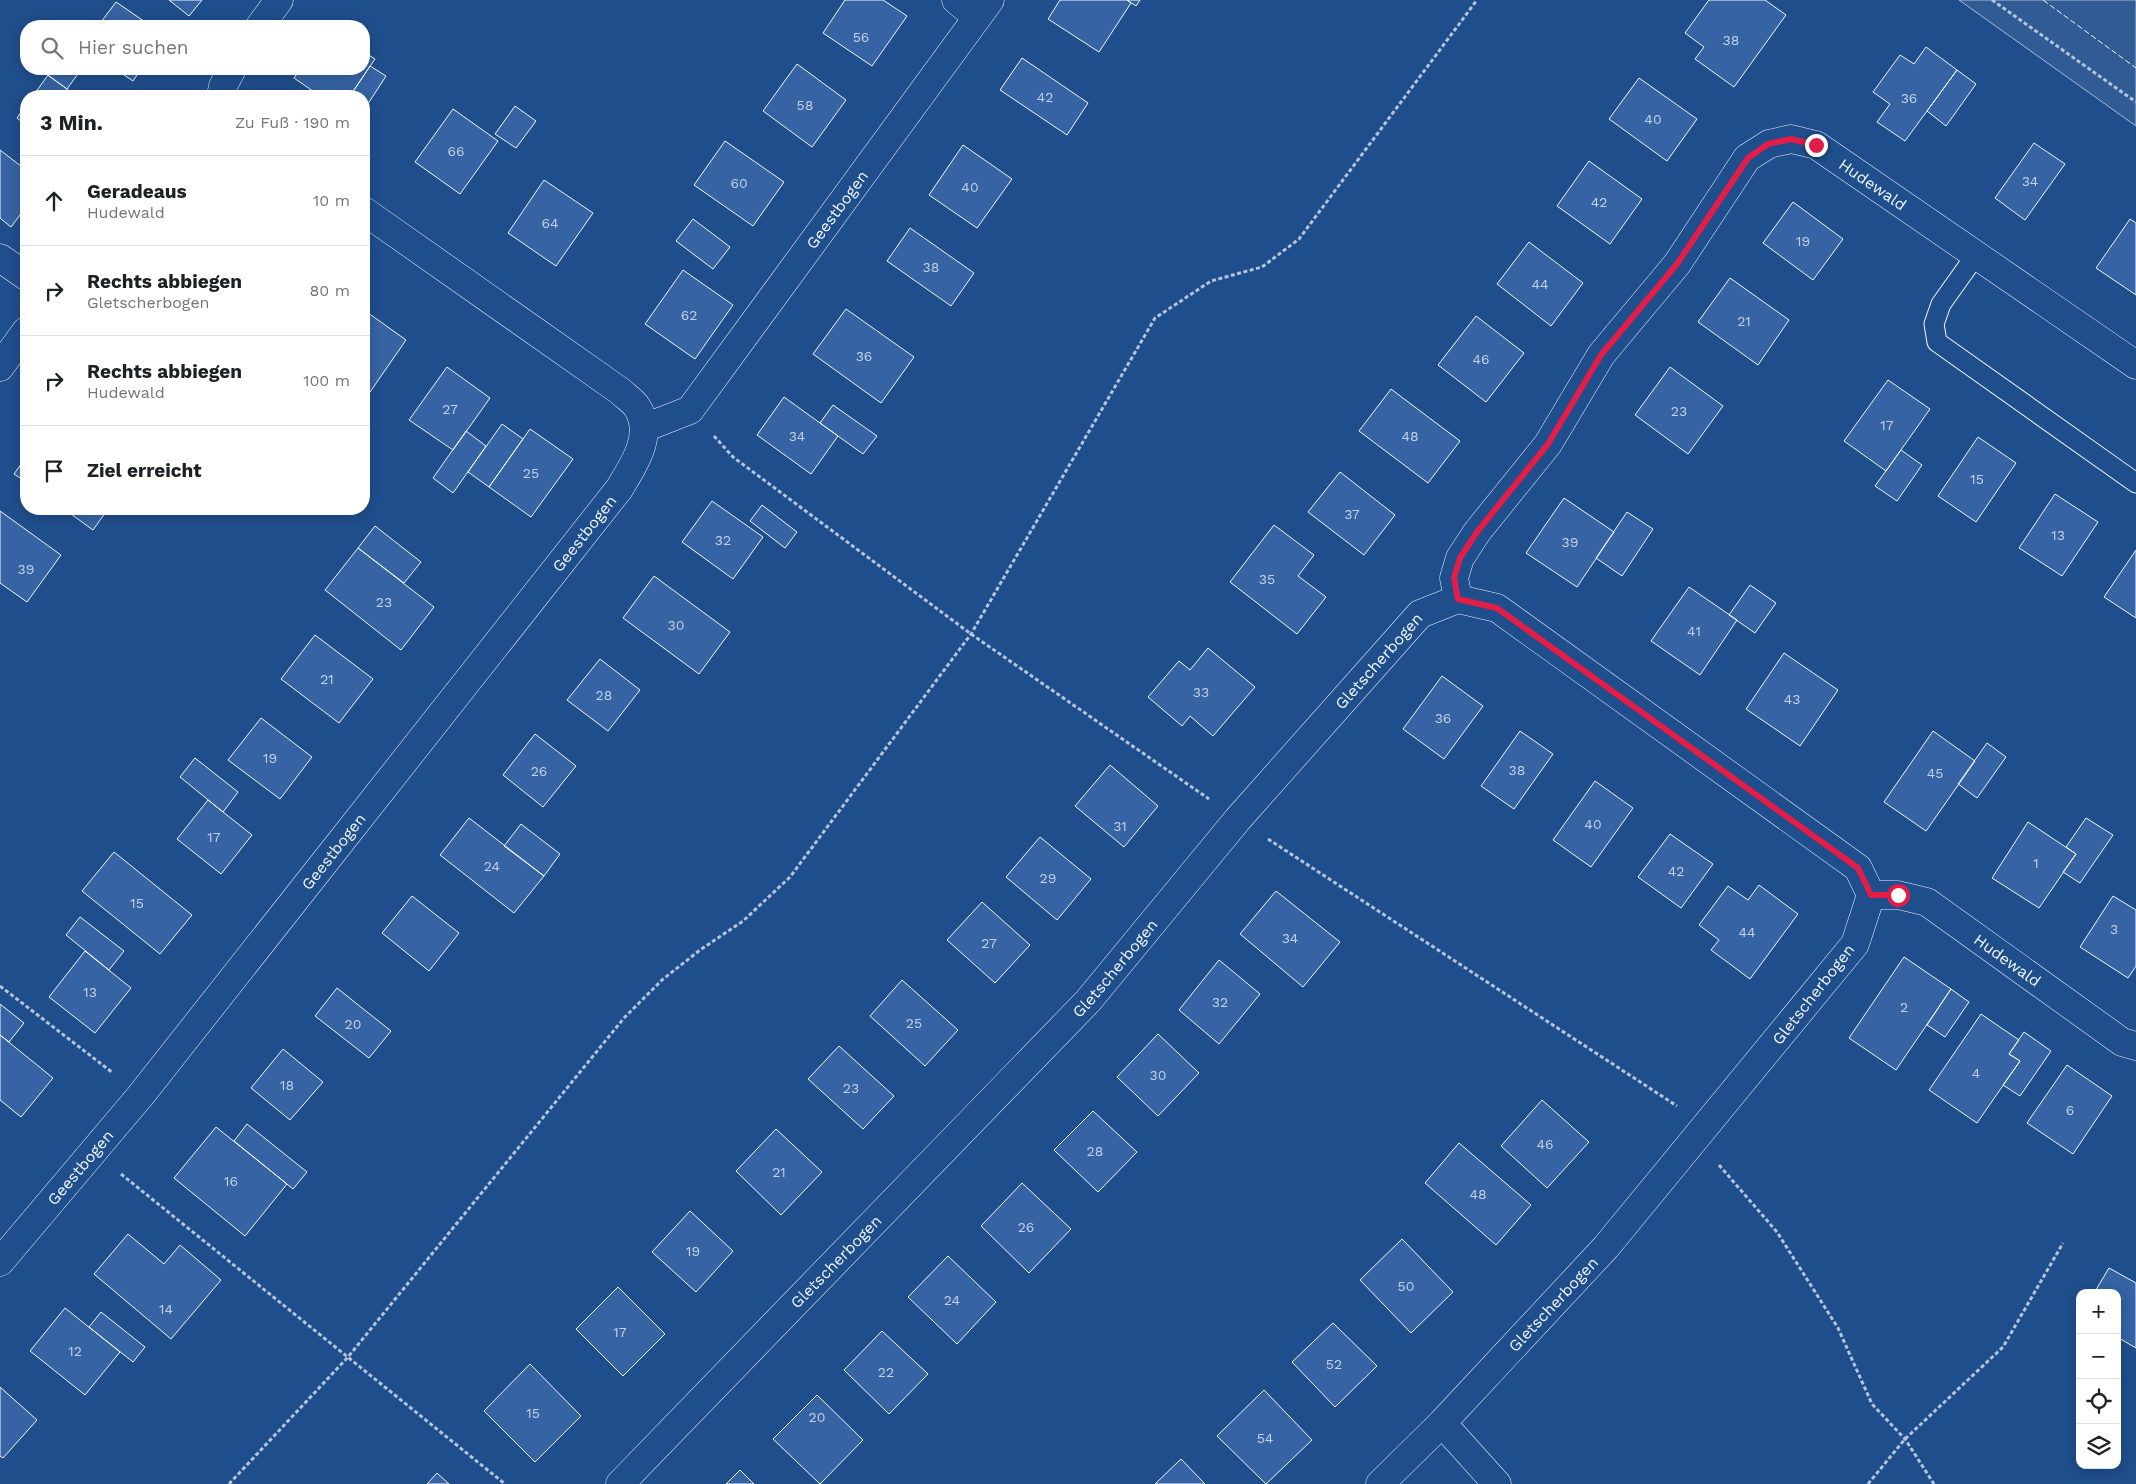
<!DOCTYPE html>
<html lang="de">
<head>
<meta charset="utf-8">
<style>
	:root { --surface:#fff; --page:#f2f2f2; --text:#202124; --muted:#757577; --line:#e0e0e0 }
	body { margin:0; font-family:"Work Sans",sans-serif; background:var(--page); color:var(--text) }
	.controls { position:absolute; right:15px; bottom:15px; display:grid; overflow:hidden; border-radius:10px; box-shadow:0 2px 12px #0003 }
	.controls button { width:45px; height:45px; display:grid; place-items:center; padding:0; border:0; border-bottom:1px solid var(--line); background:var(--surface); color:var(--text); font:25px sans-serif }
	.stop { position:absolute; width:15px; height:15px; margin:-11px; border:4px solid #e11d48; border-radius:50%; background:#fff }
	.stop.end { background:#e11d48; border-color:#fff; box-shadow:0 1px 5px #0008 }
	.list { margin:0; padding:0; list-style:none }
	h2 { display:flex; justify-content:space-between; align-items:center; height:65px; margin:0; padding:0 20px; font-size:21px }
	h2 small { font-size:16px; font-weight:400; color:var(--muted) }
	.list li { display:grid; grid-template-columns:32px 1fr auto; gap:15px; align-items:center; box-sizing:border-box; height:90px; padding:0 20px; border-top:1px solid var(--line) }
	.list b { display:block; font-size:19px; white-space:nowrap }
	.list p { margin:0; font-size:16px; white-space:nowrap; color:var(--muted) }
	.list em { font-size:16px; font-style:normal; color:var(--muted) }
	.icon { flex:none; width:28px; height:28px; fill:none; stroke:currentColor; stroke-width:2; stroke-linecap:round; stroke-linejoin:round }
	.map { position:relative; flex:none; width:2136px; height:1484px; overflow:hidden }
	.search { position:absolute; background:var(--surface); box-shadow:0 2px 12px #0003; left:20px; top:20px; width:350px; height:55px; display:flex; align-items:center; gap:12px; box-sizing:border-box; padding:0 18px; border-radius:20px; color:var(--muted); font-size:19px }
	.panel { position:absolute; background:var(--surface); box-shadow:0 2px 12px #0003; left:20px; top:90px; width:350px; height:425px; border-radius:20px }
	.map>svg:first-child { display:block }
	.green { fill:#305b95; stroke:#a8bbd7 }
	.building { fill:#3563a3; stroke:#f2f6ff }
	.lines { fill:none; stroke-linecap:round; stroke-linejoin:round }
	.lane-casing { stroke:#f2f6ff; stroke-width:21 }
	.street-casing { stroke:#f2f6ff; stroke-width:29 }
	.path { stroke:#b3c4dc; stroke-width:3; stroke-dasharray:4 2.5; stroke-linecap:butt }
	.lane { stroke:#1f4e8c; stroke-width:19 }
	.street { stroke:#1f4e8c; stroke-width:28 }
	.fence { stroke:#f2f6ff; stroke-width:1; stroke-dasharray:6 2.5; stroke-linecap:butt }
	.route { stroke:#e11d48; stroke-width:6 }
	.labels { text-anchor:middle; stroke-width:4; stroke-linejoin:round; paint-order:stroke }
	.number-label { font-size:14px; fill:#c3d1e8 }
	.street-label { font-size:16px; fill:#f2f6ff; stroke:#1f4e8c }
</style>
</head>
<body>
<div class="map">
<svg width="2136" height="1484" viewBox="0 0 2136 1484">
	<rect width="100%" height="100%" fill="#1f4e8c"/>
	<path class="green" d="M 1959,0 L 2136,0 L 2136,126 Z"/>
	<path class="building" d="M 169,0 L 202,0 L 189,16 Z
		M 845,0 L 883,0 L 907,16 L 872,66 L 823,33 Z
		M 1060,0 L 1127,0 L 1131,3 L 1099,52 L 1048,19 Z
		M 1127,0 L 1140,0 L 1136,6 Z
		M 1709,0 L 1765,0 L 1786,15 L 1734,87 L 1695,59 L 1704,47 L 1685,33 Z
		M 116,2 L 151,26 L 98,26 Z
		M 1926,47 L 1957,70 L 1905,141 L 1877,122 L 1890,104 L 1873,92 L 1900,55 L 1914,64 Z
		M 364,52 L 375,59 L 350,96 L 320,96 L 294,78 L 300,69 L 364,69 Z
		M 1022,58 L 1088,103 L 1067,135 L 1000,90 Z
		M 797,64 L 846,100 L 812,147 L 763,111 Z
		M 370,66 L 386,76 L 364,110 L 364,96 L 350,96 Z
		M 39,69 L 77,69 L 80,71 L 67,89 Z
		M 115,69 L 141,69 L 133,81 Z
		M 1957,70 L 1976,84 L 1946,126 L 1927,111 Z
		M 48,75 L 67,89 L 77,96 L 33,96 Z
		M 1639,78 L 1697,119 L 1667,161 L 1609,119 Z
		M 26,105 L 26,125 L 17,118 Z
		M 515,106 L 536,121 L 516,148 L 495,134 Z
		M 453,109 L 498,141 L 460,194 L 415,162 Z
		M 725,141 L 784,182 L 753,226 L 694,185 Z
		M 2034,143 L 2065,164 L 2025,220 L 1995,198 Z
		M 963,145 L 1012,179 L 977,228 L 929,195 Z
		M 0,150 L 26,170 L 26,207 L 11,227 L 0,218 Z
		M 1589,161 L 1642,199 L 1610,244 L 1557,206 Z
		M 544,180 L 593,213 L 556,266 L 508,233 Z
		M 1793,202 L 1843,239 L 1813,280 L 1763,243 Z
		M 693,219 L 730,247 L 713,269 L 676,241 Z
		M 2130,219 L 2136,223 L 2136,295 L 2096,268 Z
		M 910,228 L 974,273 L 951,306 L 887,261 Z
		M 1529,242 L 1583,283 L 1551,326 L 1497,284 Z
		M 683,270 L 733,305 L 695,359 L 645,324 Z
		M 1730,278 L 1789,320 L 1758,365 L 1698,322 Z
		M 846,309 L 914,357 L 881,403 L 813,354 Z
		M 364,310 L 406,340 L 370,392 L 364,387 Z
		M 1476,316 L 1524,353 L 1486,402 L 1438,365 Z
		M 447,367 L 490,398 L 453,450 L 409,420 Z
		M 1670,367 L 1723,406 L 1688,454 L 1635,415 Z
		M 1888,380 L 1930,409 L 1886,471 L 1844,441 Z
		M 1391,389 L 1460,441 L 1428,483 L 1359,431 Z
		M 784,397 L 838,436 L 811,474 L 757,435 Z
		M 833,405 L 877,436 L 863,454 L 820,423 Z
		M 502,424 L 523,439 L 489,487 L 468,472 Z
		M 530,429 L 573,459 L 531,517 L 489,487 Z
		M 466,431 L 486,446 L 453,493 L 433,478 Z
		M 1978,437 L 2016,463 L 1976,522 L 1938,496 Z
		M 1901,450 L 1922,465 L 1897,501 L 1875,486 Z
		M 26,457 L 26,482 L 14,474 Z
		M 1340,472 L 1395,515 L 1364,555 L 1308,512 Z
		M 2055,494 L 2098,522 L 2062,576 L 2019,548 Z
		M 1564,498 L 1614,532 L 1577,587 L 1526,553 Z
		M 712,501 L 763,537 L 733,579 L 682,542 Z
		M 762,505 L 797,532 L 785,548 L 750,521 Z
		M 64,509 L 108,509 L 93,530 Z
		M 0,511 L 61,555 L 27,602 L 0,583 Z
		M 1627,512 L 1653,529 L 1622,576 L 1596,558 Z
		M 1274,525 L 1314,555 L 1298,576 L 1326,597 L 1297,634 L 1230,582 Z
		M 375,526 L 421,562 L 404,583 L 358,548 Z
		M 358,548 L 434,607 L 401,650 L 325,590 Z
		M 2136,550 L 2136,618 L 2104,597 Z
		M 654,576 L 730,632 L 699,674 L 623,618 Z
		M 1750,585 L 1776,603 L 1755,633 L 1729,615 Z
		M 1689,587 L 1737,620 L 1700,675 L 1651,641 Z
		M 315,635 L 373,679 L 339,723 L 281,679 Z
		M 1208,648 L 1255,687 L 1213,736 L 1190,716 L 1182,726 L 1148,697 L 1179,661 L 1190,670 Z
		M 1784,653 L 1838,690 L 1800,746 L 1746,709 Z
		M 600,659 L 640,690 L 608,731 L 567,700 Z
		M 1442,676 L 1483,706 L 1444,759 L 1403,729 Z
		M 261,718 L 312,757 L 280,799 L 228,760 Z
		M 1520,731 L 1553,754 L 1514,809 L 1481,786 Z
		M 1933,731 L 1975,761 L 1926,831 L 1884,802 Z
		M 535,734 L 576,766 L 543,807 L 503,775 Z
		M 1987,743 L 2006,757 L 1977,798 L 1958,784 Z
		M 195,758 L 238,792 L 223,812 L 180,777 Z
		M 1110,765 L 1158,806 L 1124,847 L 1075,806 Z
		M 1595,781 L 1633,808 L 1591,867 L 1553,840 Z
		M 208,800 L 252,835 L 221,874 L 177,839 Z
		M 469,818 L 544,876 L 514,913 L 440,855 Z
		M 2086,818 L 2113,835 L 2080,883 L 2063,872 L 2076,854 L 2066,847 Z
		M 2028,822 L 2076,854 L 2039,908 L 1992,878 Z
		M 521,824 L 560,854 L 544,876 L 504,846 Z
		M 1670,834 L 1713,864 L 1681,908 L 1638,877 Z
		M 1040,837 L 1091,879 L 1057,920 L 1006,877 Z
		M 114,852 L 192,915 L 160,954 L 82,891 Z
		M 1759,885 L 1798,914 L 1750,979 L 1711,950 L 1719,940 L 1699,925 L 1728,886 L 1748,900 Z
		M 1276,891 L 1340,942 L 1303,987 L 1240,934 Z
		M 412,896 L 459,933 L 429,971 L 382,933 Z
		M 2113,896 L 2136,910 L 2136,966 L 2128,978 L 2080,947 Z
		M 982,902 L 1030,945 L 995,983 L 947,940 Z
		M 80,917 L 124,951 L 109,970 L 66,935 Z
		M 85,951 L 131,988 L 95,1033 L 49,997 Z
		M 1904,957 L 1951,989 L 1896,1070 L 1849,1038 Z
		M 1219,960 L 1260,994 L 1219,1044 L 1179,1010 Z
		M 902,980 L 958,1030 L 925,1066 L 870,1016 Z
		M 337,988 L 391,1031 L 369,1058 L 315,1016 Z
		M 1951,989 L 1969,1002 L 1945,1037 L 1927,1025 Z
		M 0,1004 L 24,1023 L 9,1042 L 0,1035 Z
		M 1981,1014 L 2019,1040 L 2009,1054 L 2020,1061 L 1977,1123 L 1929,1090 Z
		M 2024,1032 L 2051,1051 L 2020,1096 L 2003,1085 L 2020,1061 L 2009,1054 Z
		M 1158,1034 L 1199,1073 L 1158,1116 L 1117,1077 Z
		M 0,1035 L 53,1078 L 21,1117 L 0,1100 Z
		M 839,1046 L 894,1096 L 863,1129 L 808,1079 Z
		M 283,1049 L 323,1082 L 290,1120 L 251,1088 Z
		M 2067,1065 L 2112,1096 L 2073,1154 L 2027,1123 Z
		M 1542,1100 L 1589,1142 L 1547,1188 L 1501,1146 Z
		M 1093,1111 L 1137,1152 L 1098,1192 L 1054,1150 Z
		M 247,1124 L 307,1172 L 293,1189 L 234,1141 Z
		M 216,1127 L 287,1184 L 245,1236 L 174,1178 Z
		M 776,1129 L 822,1172 L 781,1215 L 736,1171 Z
		M 1459,1143 L 1531,1205 L 1496,1245 L 1425,1183 Z
		M 1022,1183 L 1071,1229 L 1029,1273 L 981,1226 Z
		M 690,1211 L 733,1251 L 696,1292 L 652,1252 Z
		M 128,1234 L 164,1264 L 180,1245 L 221,1280 L 171,1339 L 94,1274 Z
		M 1402,1239 L 1453,1292 L 1411,1333 L 1360,1280 Z
		M 948,1256 L 996,1302 L 957,1344 L 908,1297 Z
		M 2109,1268 L 2136,1283 L 2136,1348 L 2117,1337 L 2117,1293 L 2094,1293 Z
		M 618,1287 L 665,1334 L 623,1376 L 576,1329 Z
		M 65,1308 L 120,1352 L 85,1395 L 30,1351 Z
		M 101,1312 L 145,1347 L 133,1362 L 89,1327 Z
		M 1333,1323 L 1377,1366 L 1335,1407 L 1292,1362 Z
		M 882,1331 L 928,1374 L 889,1414 L 844,1370 Z
		M 530,1364 L 581,1416 L 535,1462 L 484,1411 Z
		M 0,1387 L 37,1420 L 3,1458 L 0,1456 Z
		M 1264,1390 L 1312,1440 L 1266,1484 L 1217,1436 Z
		M 817,1395 L 863,1440 L 820,1484 L 773,1439 Z
		M 1181,1459 L 1205,1484 L 1155,1484 Z
		M 740,1470 L 754,1484 L 726,1484 Z
		M 437,1473 L 449,1484 L 427,1484 Z"/>
	<g class="lines">
		<g class="lane-casing">
			<path id="lane" d="M 1976,255 L 1941,304 L 1934,324 L 1937,342 L 2136,483"/>
		</g>
		<g class="street-casing">
			<g id="street">
				<path d="M 956,0 L 977,17"/>
				<path d="M 260,26 L 279,0"/>
				<path d="M 221,96 L 223,86 L 232,69"/>
				<path d="M 0,258 L 26,276"/>
				<path d="M 0,367 L 26,331"/>
				<path id="s1" d="M 644,428 L 690,410 L 990,0"/>
				<path id="s2" d="M 1458,599 L 1454,578 L 1460,558 L 1477,532 L 1548,444 L 1601,355 L 1677,264 L 1747,158 L 1769,144 L 1791,139 L 1816,145 L 2136,365"/>
				<path id="s3" d="M 1871,895 L 1898,895 L 1927,902 L 2122,1042 L 2136,1046"/>
				<path id="s4" d="M 0,1262 L 141,1095 L 619,489 C 633,466 655,435 637,407 C 633,401 625,396 620,391 L 364,211"/>
				<path d="M 1442,1423 L 1497,1484"/>
				<path id="s5" d="M 620,1484 L 1088,1001 L 1238,819 L 1420,614 L 1458,599 L 1497,608 L 1858,868 L 1871,895 L 1855,944 L 1606,1247 L 1442,1423 L 1380,1484"/>
			</g>
		</g>
		<path class="path" d="M 1992,0 L 2136,102
			M 714,436 L 733,457 L 971,634 L 1209,799
			M 1268,839 L 1677,1106
			M 0,986 L 113,1073
			M 1719,1165 L 1777,1232 L 1838,1328 L 1872,1404 L 1905,1439 L 1934,1484
			M 121,1174 L 505,1484
			M 229,1484 L 348,1357 L 624,1018 L 662,980 L 700,950 L 743,921 L 790,877 L 971,634 L 1155,318 L 1211,281 L 1262,267 L 1299,239 L 1477,0
			M 1868,1484 L 1905,1439 L 2003,1347 L 2063,1243"/>
		<use href="#lane" class="lane"/>
		<use href="#street" class="street"/>
		<path class="fence" d="M 2043,0 L 2136,68"/>
	</g>
	<g class="lines">
		<path class="route" d="M 1816,145 L 1791,139 L 1768,144 L 1748,158 L 1677,264 L 1601,355 L 1548,444 L 1477,532 L 1460,558 L 1454,578 L 1458,599 L 1497,608 L 1858,868 L 1871,895 L 1898,895"/>
	</g>
	<g class="labels">
		<g class="number-label">
			<text x="861" y="42">56</text>
			<text x="1731" y="45">38</text>
			<text x="1045" y="102">42</text>
			<text x="1909" y="103">36</text>
			<text x="805" y="110">58</text>
			<text x="1653" y="124">40</text>
			<text x="456" y="156">66</text>
			<text x="2030" y="186">34</text>
			<text x="739" y="188">60</text>
			<text x="970" y="192">40</text>
			<text x="1599" y="207">42</text>
			<text x="550" y="228">64</text>
			<text x="1803" y="246">19</text>
			<text x="931" y="272">38</text>
			<text x="1540" y="289">44</text>
			<text x="689" y="320">62</text>
			<text x="1744" y="326">21</text>
			<text x="864" y="361">36</text>
			<text x="1481" y="364">46</text>
			<text x="450" y="414">27</text>
			<text x="1679" y="416">23</text>
			<text x="1887" y="430">17</text>
			<text x="797" y="441">34</text>
			<text x="1410" y="441">48</text>
			<text x="531" y="478">25</text>
			<text x="1977" y="484">15</text>
			<text x="1352" y="519">37</text>
			<text x="2058" y="540">13</text>
			<text x="723" y="545">32</text>
			<text x="1570" y="547">39</text>
			<text x="26" y="574">39</text>
			<text x="1267" y="584">35</text>
			<text x="384" y="607">23</text>
			<text x="676" y="630">30</text>
			<text x="1694" y="636">41</text>
			<text x="327" y="684">21</text>
			<text x="1201" y="697">33</text>
			<text x="604" y="700">28</text>
			<text x="1792" y="704">43</text>
			<text x="1443" y="723">36</text>
			<text x="270" y="763">19</text>
			<text x="1517" y="775">38</text>
			<text x="539" y="776">26</text>
			<text x="1935" y="778">45</text>
			<text x="1593" y="829">40</text>
			<text x="1120" y="831">31</text>
			<text x="214" y="842">17</text>
			<text x="2036" y="868">1</text>
			<text x="492" y="871">24</text>
			<text x="1676" y="876">42</text>
			<text x="1048" y="883">29</text>
			<text x="137" y="908">15</text>
			<text x="2114" y="934">3</text>
			<text x="1747" y="937">44</text>
			<text x="1290" y="943">34</text>
			<text x="989" y="948">27</text>
			<text x="90" y="997">13</text>
			<text x="1220" y="1007">32</text>
			<text x="1904" y="1012">2</text>
			<text x="914" y="1028">25</text>
			<text x="353" y="1029">20</text>
			<text x="1976" y="1078">4</text>
			<text x="1158" y="1080">30</text>
			<text x="287" y="1090">18</text>
			<text x="851" y="1093">23</text>
			<text x="2070" y="1115">6</text>
			<text x="1545" y="1149">46</text>
			<text x="1095" y="1156">28</text>
			<text x="779" y="1177">21</text>
			<text x="231" y="1186">16</text>
			<text x="1478" y="1199">48</text>
			<text x="1026" y="1232">26</text>
			<text x="693" y="1256">19</text>
			<text x="1406" y="1291">50</text>
			<text x="952" y="1305">24</text>
			<text x="166" y="1314">14</text>
			<text x="620" y="1337">17</text>
			<text x="75" y="1356">12</text>
			<text x="1334" y="1369">52</text>
			<text x="886" y="1377">22</text>
			<text x="533" y="1418">15</text>
			<text x="817" y="1422">20</text>
			<text x="1265" y="1443">54</text>
		</g>
		<g class="street-label">
			<text dy="6" stroke="none"><textPath href="#s2" startOffset="679">Hudewald</textPath></text>
			<text dy="6" stroke="none"><textPath href="#s1" startOffset="298">Geestbogen</textPath></text>
			<text dy="6" stroke="none"><textPath href="#s4" startOffset="934">Geestbogen</textPath></text>
			<text dy="6" stroke="none"><textPath href="#s5" startOffset="1120">Gletscherbogen</textPath></text>
			<text dy="6" stroke="none"><textPath href="#s4" startOffset="529">Geestbogen</textPath></text>
			<text dy="6" stroke="none"><textPath href="#s3" startOffset="156">Hudewald</textPath></text>
			<text dy="6" stroke="none"><textPath href="#s5" startOffset="715">Gletscherbogen</textPath></text>
			<text transform="translate(1813 994) rotate(-52)" y="6">Gletscherbogen</text>
			<text dy="6" stroke="none"><textPath href="#s4" startOffset="124">Geestbogen</textPath></text>
			<text dy="6" stroke="none"><textPath href="#s5" startOffset="310">Gletscherbogen</textPath></text>
			<text transform="translate(1553 1304) rotate(-47)" y="6">Gletscherbogen</text>
		</g>
	</g>
</svg>
<div class="controls">
<button>+</button>
<button>−</button>
<button><svg class="icon" aria-label="locate" viewBox="0 0 24 24"><circle cx="12" cy="12" r="6"/><path d="M12 2v4M12 18v4M2 12h4M18 12h4"/></svg></button>
<button><svg class="icon" aria-label="layers" viewBox="0 0 24 24"><path d="M12 4l9 5-9 5-9-5zM3 14l9 5 9-5"/></svg></button>
</div>
<div class="stop" style="left:1898px;top:895px"></div>
<div class="stop end" style="left:1816px;top:145px"></div>
<div class="search"><svg class="icon" aria-label="search" viewBox="0 0 24 24"><circle cx="10" cy="10" r="6"/><path d="M15 15l6 6"/></svg>Hier suchen</div>
<section class="panel">
<h2>3 Min.<small>Zu Fuß · 190 m</small></h2>
<ul class="list">
<li><svg class="icon" aria-label="ahead" viewBox="0 0 24 24"><path d="M12 20V5M6 11l6-6 6 6"/></svg><div><b>Geradeaus</b><p>Hudewald</p></div><em>10 m</em></li>
<li><svg class="icon" aria-label="right" viewBox="0 0 24 24"><path d="M7 20v-9h11M14 6l5 5-5 5"/></svg><div><b>Rechts abbiegen</b><p>Gletscherbogen</p></div><em>80 m</em></li>
<li><svg class="icon" aria-label="right" viewBox="0 0 24 24"><path d="M7 20v-9h11M14 6l5 5-5 5"/></svg><div><b>Rechts abbiegen</b><p>Hudewald</p></div><em>100 m</em></li>
<li><svg class="icon" aria-label="arrive" viewBox="0 0 24 24"><path d="M6 21V4h12l-3 4 3 4H6"/></svg><div><b>Ziel erreicht</b></div></li>
</ul>
</section>
</div>
</body>
</html>
